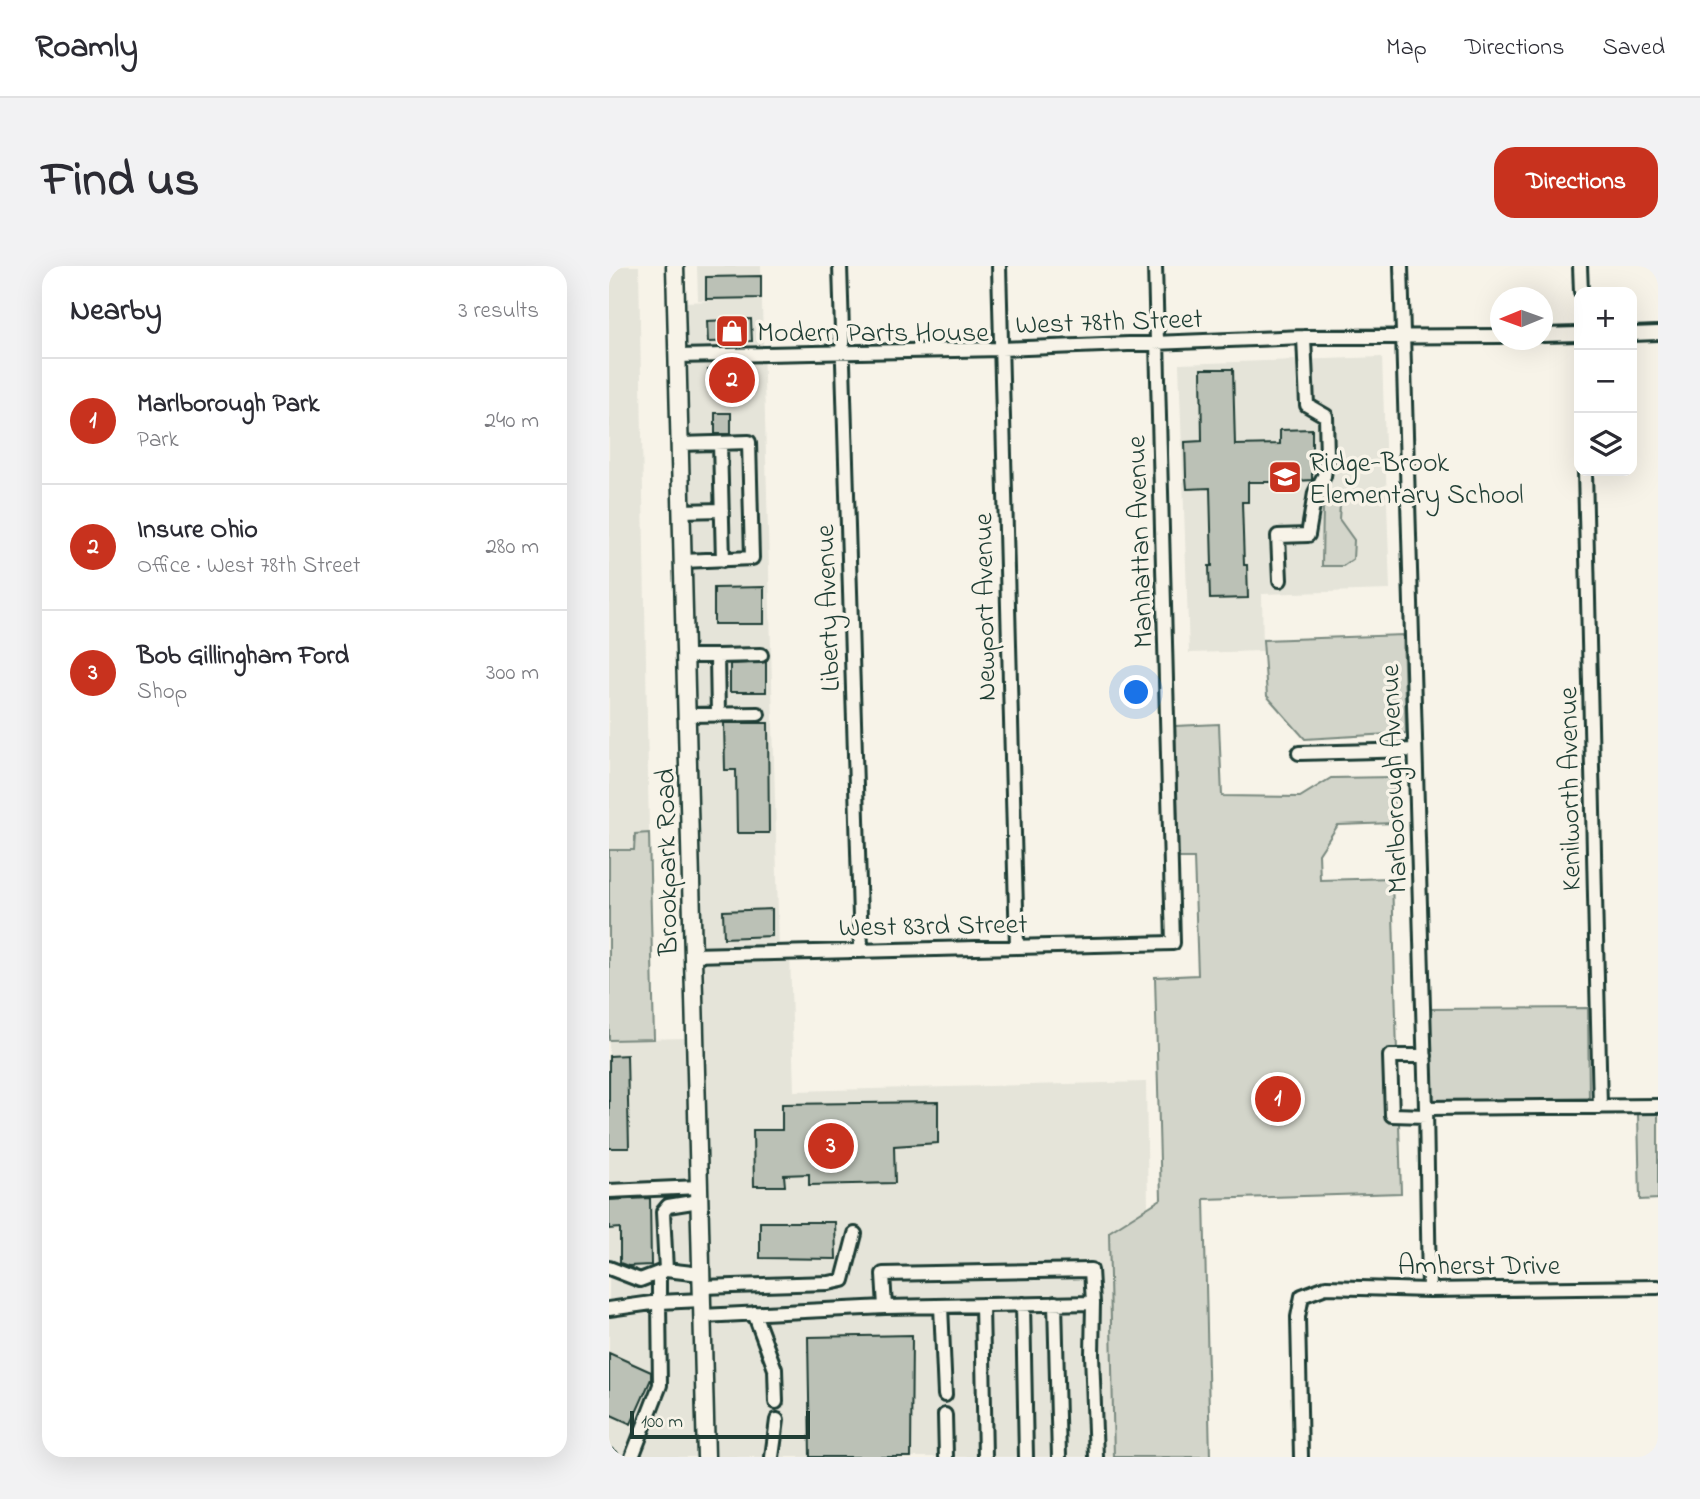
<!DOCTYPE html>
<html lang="en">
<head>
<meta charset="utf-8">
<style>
	:root { --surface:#fff; --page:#f2f2f3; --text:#2b2b33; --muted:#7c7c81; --line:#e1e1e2; --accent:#c8321e }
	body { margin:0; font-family:"Indie Flower",sans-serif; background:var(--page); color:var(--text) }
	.controls { position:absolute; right:21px; top:21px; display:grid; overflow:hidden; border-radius:14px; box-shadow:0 7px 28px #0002 }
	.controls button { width:63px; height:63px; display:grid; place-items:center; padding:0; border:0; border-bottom:2px solid var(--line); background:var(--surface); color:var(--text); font:35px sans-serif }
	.compass { position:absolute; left:881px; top:21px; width:63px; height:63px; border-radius:50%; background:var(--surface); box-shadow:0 7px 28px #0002; rotate:269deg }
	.scale { position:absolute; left:21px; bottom:18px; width:180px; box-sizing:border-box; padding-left:7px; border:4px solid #1f3d34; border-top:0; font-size:19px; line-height:24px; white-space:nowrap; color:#1f3d34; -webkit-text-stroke:5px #f7f3e8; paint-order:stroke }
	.you { position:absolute; left:528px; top:427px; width:24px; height:24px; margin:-18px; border:5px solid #fff; border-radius:50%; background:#1a73e8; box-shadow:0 0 0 10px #1a73e833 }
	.badge { display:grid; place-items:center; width:46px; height:46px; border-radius:50%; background:var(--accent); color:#fff; font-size:23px; font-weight:700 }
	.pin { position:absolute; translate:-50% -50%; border:4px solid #fff; box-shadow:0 2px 7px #0006 }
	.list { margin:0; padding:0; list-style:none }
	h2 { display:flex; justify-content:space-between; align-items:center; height:91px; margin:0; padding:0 28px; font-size:30px }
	h2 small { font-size:23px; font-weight:400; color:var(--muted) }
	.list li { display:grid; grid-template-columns:46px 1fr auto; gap:21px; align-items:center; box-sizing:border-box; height:126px; padding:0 28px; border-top:2px solid var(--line) }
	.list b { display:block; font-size:26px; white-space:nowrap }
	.list p { margin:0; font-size:23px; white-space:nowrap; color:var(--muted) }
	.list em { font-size:23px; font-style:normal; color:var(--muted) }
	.icon { flex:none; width:38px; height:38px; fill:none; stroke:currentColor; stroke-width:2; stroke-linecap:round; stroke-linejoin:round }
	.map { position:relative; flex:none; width:1049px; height:1191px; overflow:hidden; border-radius:21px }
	header { display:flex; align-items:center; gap:42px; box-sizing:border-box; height:98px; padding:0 35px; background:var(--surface); border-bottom:2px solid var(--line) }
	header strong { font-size:33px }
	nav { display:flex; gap:38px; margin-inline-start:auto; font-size:24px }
	.intro { display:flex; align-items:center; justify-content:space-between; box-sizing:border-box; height:168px; padding:0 42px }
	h1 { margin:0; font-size:49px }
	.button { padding:18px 32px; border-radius:21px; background:var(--accent); color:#fff; font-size:24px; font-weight:700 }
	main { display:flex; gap:42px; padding:0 42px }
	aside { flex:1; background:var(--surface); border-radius:21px; box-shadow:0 7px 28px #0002 }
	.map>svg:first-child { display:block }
	.built { fill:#e5e4d9 }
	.green { fill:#d3d5ca; stroke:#79897f; stroke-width:2 }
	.building { fill:#bbc1b6; stroke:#1f3d34; stroke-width:2 }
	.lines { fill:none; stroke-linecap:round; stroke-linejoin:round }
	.minor-casing { stroke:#1f3d34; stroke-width:18 }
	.major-casing { stroke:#1f3d34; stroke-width:21 }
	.minor { stroke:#f7f3e8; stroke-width:12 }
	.major { stroke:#f7f3e8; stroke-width:16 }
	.labels { text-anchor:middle; stroke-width:7; stroke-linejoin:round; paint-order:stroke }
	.street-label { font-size:28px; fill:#1f3d34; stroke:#f7f3e8 }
	.poi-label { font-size:28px; fill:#1f3d34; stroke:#f7f3e8; text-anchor:start }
</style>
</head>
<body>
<header>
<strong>Roamly</strong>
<nav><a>Map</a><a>Directions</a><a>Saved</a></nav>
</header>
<div class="intro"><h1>Find us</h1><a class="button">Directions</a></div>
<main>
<aside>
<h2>Nearby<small>3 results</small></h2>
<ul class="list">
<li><span class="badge">1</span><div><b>Marlborough Park</b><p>Park</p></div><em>240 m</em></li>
<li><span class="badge">2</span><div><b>Insure Ohio</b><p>Office · West 78th Street</p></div><em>280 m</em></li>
<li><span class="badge">3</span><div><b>Bob Gillingham Ford</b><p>Shop</p></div><em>300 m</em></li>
</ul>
</aside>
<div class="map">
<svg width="1049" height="1191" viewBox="0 0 1049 1191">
	<rect width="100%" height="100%" fill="#f7f3e8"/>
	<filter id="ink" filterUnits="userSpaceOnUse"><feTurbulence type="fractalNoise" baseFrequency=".0143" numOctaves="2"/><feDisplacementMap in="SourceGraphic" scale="14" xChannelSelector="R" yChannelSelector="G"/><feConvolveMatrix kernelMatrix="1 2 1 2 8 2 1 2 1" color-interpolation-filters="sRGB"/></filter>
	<g filter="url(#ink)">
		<path class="built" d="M 0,0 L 30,0 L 40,567 L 26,569 L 25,584 L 0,584 Z
			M 88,0 L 152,0 L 170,686 L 181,686 L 185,825 L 537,816 L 539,941 L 500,966 L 505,1191 L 103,1191 L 74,36 L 103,35 L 89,34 Z
			M 773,91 L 781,324 L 653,328 L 654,385 L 580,387 L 570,98 Z
			M 76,772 L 88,1191 L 0,1191 L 0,774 Z"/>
		<path class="green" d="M 714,239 L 731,239 L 730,253 L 745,274 L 744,293 L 734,300 L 713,300 Z
			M 794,369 L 797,467 L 696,473 L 658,430 L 654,374 Z
			M 610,458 L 613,530 L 691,531 L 722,512 L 785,511 L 785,557 L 729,559 L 710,588 L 711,614 L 783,612 L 792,927 L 595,933 L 601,1191 L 505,1191 L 500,966 L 552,933 L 546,711 L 589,709 L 585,592 L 570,592 L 566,460 Z
			M 40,567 L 45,773 L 0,774 L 0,584 L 25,584 L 26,568 Z
			M 979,742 L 980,834 L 822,836 L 820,743 Z
			M 1049,847 L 1049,933 L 1031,934 L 1029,848 Z"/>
		<path class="building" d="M 152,10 L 152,32 L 97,33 L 97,11 Z
			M 142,53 L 143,75 L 99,76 L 98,55 Z
			M 141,103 L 141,124 L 100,125 L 99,104 Z
			M 592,103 L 624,103 L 626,179 L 671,178 L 671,164 L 703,163 L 703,214 L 688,215 L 688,224 L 671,224 L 671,216 L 639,216 L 639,236 L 633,236 L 635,299 L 638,299 L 639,332 L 601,333 L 600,300 L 603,300 L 601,222 L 578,223 L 577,211 L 576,176 L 593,175 Z
			M 106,147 L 122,147 L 122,168 L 106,168 Z
			M 155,321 L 155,358 L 105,358 L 105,322 Z
			M 157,396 L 157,426 L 121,426 L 121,398 Z
			M 115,457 L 159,457 L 160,567 L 128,567 L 127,504 L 116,504 Z
			M 163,643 L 163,670 L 115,672 L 114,645 Z
			M 18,789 L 20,882 L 0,882 L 0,790 Z
			M 329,836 L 329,877 L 285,880 L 286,917 L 200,919 L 200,908 L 175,909 L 176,920 L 145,920 L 144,864 L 173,864 L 173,838 Z
			M 41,932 L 42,999 L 19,1000 L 11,997 L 11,962 L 0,963 L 0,934 Z
			M 151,956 L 226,956 L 227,993 L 151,992 Z
			M 303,1069 L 302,1191 L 201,1191 L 199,1071 Z
			M 0,1087 L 42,1106 L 42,1113 L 22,1158 L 0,1148 Z"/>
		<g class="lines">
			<g class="minor-casing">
				<path id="minor" d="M 231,0 L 252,683
					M 390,0 L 408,681
					M 792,0 L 817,842 L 820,1024
					M 971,0 L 972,26
					M 1023,68 L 1049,67
					M 934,69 L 970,68
					M 68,90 L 392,83 L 695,71 L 892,70
					M 111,177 L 114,294
					M 70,178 L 140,176 L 143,292 L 74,295
					M 976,205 L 991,841
					M 72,245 L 113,244
					M 671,314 L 669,270 L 699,269 L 706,227 L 715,210 L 718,191 L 717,150 L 698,139 L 695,71
					M 77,390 L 108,390 L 109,448
					M 108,390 L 152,389
					M 78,449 L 149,448
					M 690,487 L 806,484
					M 84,689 L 564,677 L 546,0
					M 816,790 L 781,790 L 783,849 L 817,850
					M 817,842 L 1049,840
					M 0,925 L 90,921
					M 0,1002 L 31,1014 L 57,1004 L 92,1008
					M 57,1004 L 54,946 L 59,940 L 90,935
					M 93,1021 L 220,1017 L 234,1014 L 246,968
					M 446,1037 L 450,1191
					M 484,1037 L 483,1088 L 487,1191
					M 414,1038 L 417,1191
					M 373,1039 L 376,1191
					M 332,1040 L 336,1129
					M 0,1043 L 50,1036 L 50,1007
					M 145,1047 L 166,1103 L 167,1136
					M 93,1050 L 276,1041 L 484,1037 L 482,1004 L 274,1008 L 276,1041
					M 336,1149 L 337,1191
					M 0,1190 L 2,1191
					M 23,1191 L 51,1119 L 50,1036 L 93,1034
					M 163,1191 L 168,1154
					M 692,1191 L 689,1051 L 693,1030 L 717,1021 L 820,1024 L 1049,1021"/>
			</g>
			<g class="major-casing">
				<path id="major" d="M 66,0 L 97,1191"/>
			</g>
			<use href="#minor" class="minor"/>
			<use href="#major" class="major"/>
		</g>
	</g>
	<defs>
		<g id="shop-square" transform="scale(1.75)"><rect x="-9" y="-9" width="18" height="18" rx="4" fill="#c8321e" stroke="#f7f3e8"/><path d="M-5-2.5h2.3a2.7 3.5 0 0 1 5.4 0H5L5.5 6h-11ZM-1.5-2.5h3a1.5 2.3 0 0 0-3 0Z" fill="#fff"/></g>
		<g id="school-square" transform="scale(1.75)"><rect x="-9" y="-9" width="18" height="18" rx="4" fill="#c8321e" stroke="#f7f3e8"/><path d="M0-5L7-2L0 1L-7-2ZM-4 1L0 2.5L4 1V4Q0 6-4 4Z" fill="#fff"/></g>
	</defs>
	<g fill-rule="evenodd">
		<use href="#shop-square" x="123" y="65"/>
		<use href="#school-square" x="676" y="211"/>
	</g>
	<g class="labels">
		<g class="street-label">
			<text transform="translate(500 54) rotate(-2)" y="10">West 78th Street</text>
			<text transform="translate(529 276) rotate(-92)" y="10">Manhattan Avenue</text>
			<text transform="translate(374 341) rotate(-91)" y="10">Newport Avenue</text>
			<text transform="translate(217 342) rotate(-92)" y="10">Liberty Avenue</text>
			<text transform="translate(783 513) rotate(-92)" y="10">Marlborough Avenue</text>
			<text transform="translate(959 523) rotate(-91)" y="10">Kenilworth Avenue</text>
			<text transform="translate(56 596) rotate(-91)" y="10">Brookpark Road</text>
			<text transform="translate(324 658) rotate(-1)" y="10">West 83rd Street</text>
			<text x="870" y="1008">Amherst Drive</text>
		</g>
		<g class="poi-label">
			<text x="148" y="75">Modern Parts House</text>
			<text x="700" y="205">Ridge-Brook<tspan x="700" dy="32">Elementary School</tspan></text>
		</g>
	</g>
</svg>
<div class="controls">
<button>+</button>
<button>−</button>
<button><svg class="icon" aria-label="layers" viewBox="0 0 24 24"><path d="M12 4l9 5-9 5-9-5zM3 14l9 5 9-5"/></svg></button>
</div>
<svg class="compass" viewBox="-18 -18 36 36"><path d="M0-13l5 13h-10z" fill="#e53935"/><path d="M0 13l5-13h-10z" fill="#7c7c81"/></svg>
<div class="scale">100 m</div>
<div class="you"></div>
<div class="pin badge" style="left:669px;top:833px">1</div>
<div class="pin badge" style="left:123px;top:114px">2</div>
<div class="pin badge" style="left:222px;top:880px">3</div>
</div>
</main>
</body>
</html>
